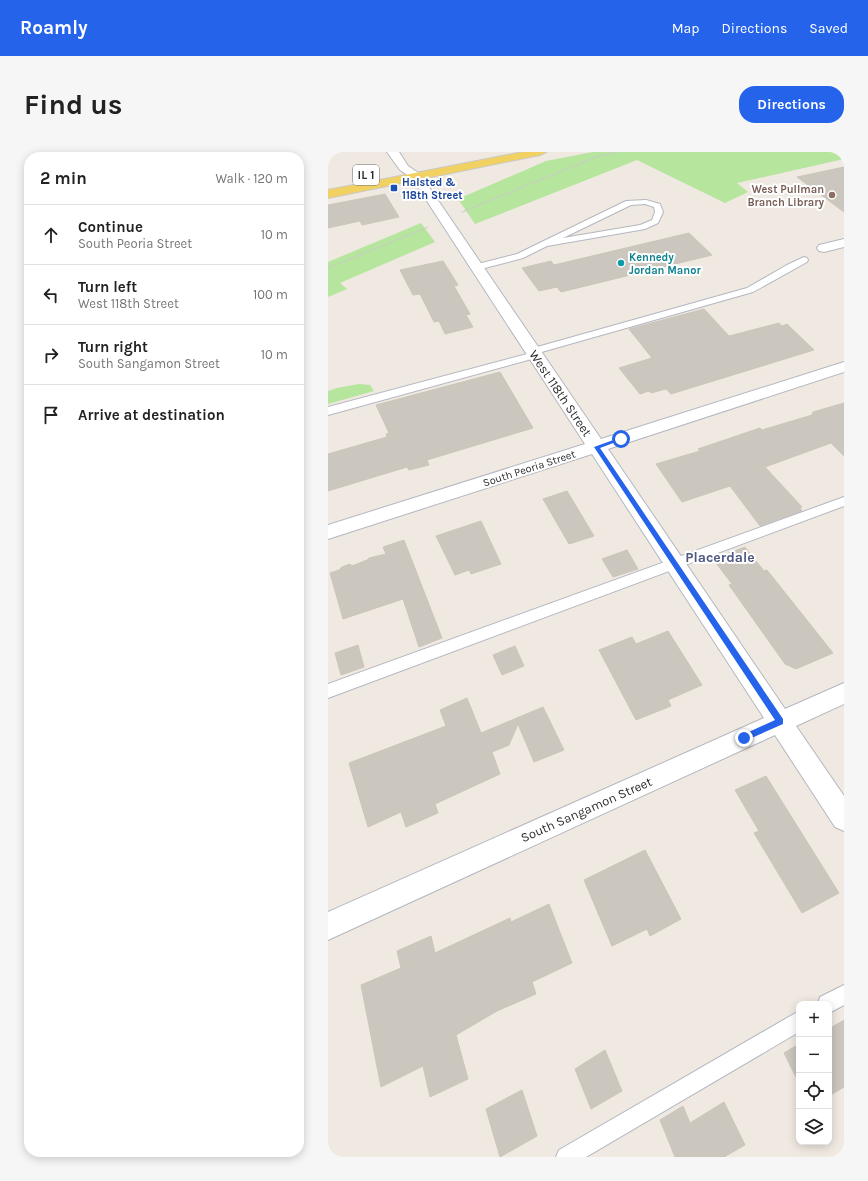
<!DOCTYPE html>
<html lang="en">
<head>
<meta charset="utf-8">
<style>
	:root { --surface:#fff; --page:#f6f6f6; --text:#222; --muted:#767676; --line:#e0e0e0; --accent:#2563eb }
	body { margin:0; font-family:Karla,sans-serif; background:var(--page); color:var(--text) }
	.controls { position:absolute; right:12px; bottom:12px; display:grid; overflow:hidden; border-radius:8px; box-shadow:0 2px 10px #0003 }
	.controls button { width:36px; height:36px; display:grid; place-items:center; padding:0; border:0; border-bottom:1px solid var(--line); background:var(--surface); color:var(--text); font:20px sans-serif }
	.stop { position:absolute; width:12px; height:12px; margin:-9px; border:3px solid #2563eb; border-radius:50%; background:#fff }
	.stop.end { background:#2563eb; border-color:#fff; box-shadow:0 1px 4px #0008 }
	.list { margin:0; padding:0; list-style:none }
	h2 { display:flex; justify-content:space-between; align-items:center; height:52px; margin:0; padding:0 16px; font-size:17px }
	h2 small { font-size:13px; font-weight:400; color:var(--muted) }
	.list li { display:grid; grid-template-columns:26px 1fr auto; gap:12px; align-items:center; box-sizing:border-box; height:60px; padding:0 16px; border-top:1px solid var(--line) }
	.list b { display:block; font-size:15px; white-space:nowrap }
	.list p { margin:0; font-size:13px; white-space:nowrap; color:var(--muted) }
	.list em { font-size:13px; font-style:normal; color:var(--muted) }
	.icon { flex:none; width:22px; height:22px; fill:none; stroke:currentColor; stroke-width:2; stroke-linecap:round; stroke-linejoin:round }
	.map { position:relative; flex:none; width:516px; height:1005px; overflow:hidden; border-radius:16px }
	header { display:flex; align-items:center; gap:24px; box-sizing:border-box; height:56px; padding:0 20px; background:var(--accent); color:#fff }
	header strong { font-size:19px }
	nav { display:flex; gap:22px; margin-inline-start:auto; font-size:14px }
	.intro { display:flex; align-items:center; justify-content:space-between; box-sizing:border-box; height:96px; padding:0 24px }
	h1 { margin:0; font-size:28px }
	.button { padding:10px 18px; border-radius:16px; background:var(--accent); color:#fff; font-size:14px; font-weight:700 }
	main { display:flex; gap:24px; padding:0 24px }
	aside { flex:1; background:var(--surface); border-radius:16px; box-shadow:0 2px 10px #0003 }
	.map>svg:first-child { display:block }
	.green { fill:#b6e59e }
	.building { fill:#cbc7bf; stroke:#cbc5ba }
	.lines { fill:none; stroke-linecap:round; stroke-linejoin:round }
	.lane-casing { stroke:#b4b7c1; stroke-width:2 }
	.street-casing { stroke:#b4b7c1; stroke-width:2 }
	.primary-casing { stroke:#c9c9c9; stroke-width:2 }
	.path { stroke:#c9c9c9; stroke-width:1.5; stroke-dasharray:1.5 1; stroke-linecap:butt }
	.lane { fill:#fff; fill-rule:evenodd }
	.street { fill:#fff; fill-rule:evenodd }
	.primary { fill:#f2d163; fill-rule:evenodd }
	.route { fill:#2563eb }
	.transit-dot { fill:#1a4fb4; stroke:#fff; stroke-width:1.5 }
	.education-dot { fill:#8d6e63; stroke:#fff; stroke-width:1.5 }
	.culture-dot { fill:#0f9aa8; stroke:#fff; stroke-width:1.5 }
	.labels { text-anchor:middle; stroke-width:4; stroke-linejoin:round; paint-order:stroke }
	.far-transit-label { font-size:11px; font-weight:bold; fill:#164399; stroke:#fff; text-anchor:start }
	.far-education-label { font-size:11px; font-weight:bold; fill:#785e54; stroke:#fff; text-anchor:end }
	.far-culture-label { font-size:11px; font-weight:bold; fill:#0d838f; stroke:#fff; text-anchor:start }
	.far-street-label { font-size:11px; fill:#2e2e2e; stroke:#fff }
	.shield { fill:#fff; stroke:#6d6d6d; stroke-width:1 }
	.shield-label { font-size:12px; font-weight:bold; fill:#2e2e2e }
	.street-label { font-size:13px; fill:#2e2e2e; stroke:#fff }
	.neighbourhood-label { font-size:14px; font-weight:bold; fill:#4d5680; stroke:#fff }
</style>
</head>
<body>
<header>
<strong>Roamly</strong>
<nav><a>Map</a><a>Directions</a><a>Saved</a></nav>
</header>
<div class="intro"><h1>Find us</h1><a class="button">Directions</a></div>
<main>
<aside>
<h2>2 min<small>Walk · 120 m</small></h2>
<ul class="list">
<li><svg class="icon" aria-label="ahead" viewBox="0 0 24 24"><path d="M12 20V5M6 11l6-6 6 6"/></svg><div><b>Continue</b><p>South Peoria Street</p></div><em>10 m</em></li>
<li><svg class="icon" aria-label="left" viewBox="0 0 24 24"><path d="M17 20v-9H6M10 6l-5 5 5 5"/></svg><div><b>Turn left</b><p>West 118th Street</p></div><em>100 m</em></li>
<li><svg class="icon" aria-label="right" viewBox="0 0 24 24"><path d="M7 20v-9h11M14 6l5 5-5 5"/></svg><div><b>Turn right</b><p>South Sangamon Street</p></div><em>10 m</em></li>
<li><svg class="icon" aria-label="arrive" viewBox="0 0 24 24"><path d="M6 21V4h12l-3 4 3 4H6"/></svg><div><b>Arrive at destination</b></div></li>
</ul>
</aside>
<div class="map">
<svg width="516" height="1005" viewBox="0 0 516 1005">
	<rect width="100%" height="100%" fill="#efe9e1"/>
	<path class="green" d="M 265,0 L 507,0 L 516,7 L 409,31 L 420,40 L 397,51 L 309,8 L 147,72 L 130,47 L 218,9 Z
		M 93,71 L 107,90 L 12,131 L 19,137 L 0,145 L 0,110 Z
		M 31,232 L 42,233 L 46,239 L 0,252 L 0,239 L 9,236 Z"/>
	<path class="building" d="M 516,15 L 516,60 L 469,25 Z
		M 57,42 L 71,65 L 34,73 L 32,69 L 0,76 L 0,53 Z
		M 361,81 L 384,103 L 233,140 L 229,135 L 211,139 L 194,116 L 223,109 L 226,113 Z
		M 115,109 L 130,133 L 126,134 L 142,162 L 138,163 L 145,175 L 117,182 L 111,169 L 106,170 L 92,142 L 85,143 L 72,118 Z
		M 376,157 L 401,184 L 451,171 L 454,174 L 459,172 L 486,198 L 343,242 L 338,237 L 323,241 L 321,239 L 312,242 L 291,216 L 324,206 L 301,177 Z
		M 172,220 L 205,276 L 99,308 L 101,313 L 81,318 L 79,315 L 0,339 L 0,302 L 59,285 L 58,282 L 61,281 L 48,253 Z
		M 516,251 L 516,304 L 503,291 L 437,315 L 474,355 L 472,356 L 474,359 L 432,374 L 402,334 L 354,350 L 328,312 L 372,299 L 370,297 L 432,276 L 434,278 L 484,263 L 485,260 Z
		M 239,339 L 266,384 L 241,392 L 215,347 Z
		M 153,369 L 173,412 L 143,422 L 141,418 L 127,423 L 108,384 Z
		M 76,388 L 114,486 L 91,495 L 75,447 L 15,467 L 2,421 L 11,418 L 14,415 L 22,412 L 24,414 L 39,408 L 41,406 L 58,402 L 55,395 Z
		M 417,395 L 436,419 L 439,418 L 505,501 L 468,517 L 457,512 L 401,433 L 404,432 L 385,407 Z
		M 299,398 L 310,417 L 285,425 L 274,407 Z
		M 340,479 L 374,533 L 340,548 L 343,554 L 308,568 L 271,498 L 304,485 L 308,492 Z
		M 30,493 L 36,515 L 13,523 L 7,501 Z
		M 187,494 L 196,514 L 174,523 L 165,503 Z
		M 139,546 L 153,581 L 215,555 L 236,598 L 206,610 L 190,572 L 181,593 L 164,600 L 172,622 L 107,652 L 110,661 L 78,675 L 73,660 L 40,675 L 21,611 L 118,574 L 112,558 Z
		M 438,624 L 511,741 L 474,761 L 426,681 L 431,679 L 407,638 Z
		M 317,698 L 353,767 L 322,784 L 319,777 L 284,794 L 256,728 Z
		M 221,752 L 244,811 L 204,830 L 208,842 L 169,859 L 128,883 L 140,927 L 102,945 L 95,914 L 53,935 L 33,833 L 73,816 L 69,799 L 103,784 L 107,801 L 182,766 L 183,770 Z
		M 516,868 L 516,935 L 501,944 L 501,877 Z
		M 471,892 L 471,931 L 456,901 Z
		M 277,898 L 294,939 L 263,957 L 247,917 Z
		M 194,938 L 209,984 L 172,1005 L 158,957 Z
		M 396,950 L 417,993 L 396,1005 L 347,1005 L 332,968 L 355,954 L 362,971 Z"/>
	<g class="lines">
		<g class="lane-casing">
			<path id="lane" d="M 318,48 L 332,52 L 335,60 L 330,71 L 317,77 L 219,94 L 195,106 L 149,118 L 145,115 L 146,113 L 189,102 L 298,49 ZM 317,52 L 326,55 L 327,60 L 324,68 L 312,73 L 235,86 L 303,53 Z
				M 476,105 L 479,106 L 480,108 L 479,110 L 425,140 L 210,201 L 213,203 L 211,205 L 0,263 L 0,255 L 203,201 L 200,199 L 202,197 L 419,136 L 459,113 Z
				M 516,345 L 516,354 L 0,546 L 0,532 Z
				M 516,833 L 516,853 L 501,861 L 501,852 L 490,852 L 492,845 Z
				M 471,859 L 471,880 L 258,1005 L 228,1005 L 231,998 Z"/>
		</g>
		<g class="street-casing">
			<path id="street" d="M 59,0 L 71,0 L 80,14 L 92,22 L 273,287 L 516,210 L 516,220 L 280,297 L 457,557 L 516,531 L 516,552 L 468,574 L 516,644 L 516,679 L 507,675 L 447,583 L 0,788 L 0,760 L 436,566 L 264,302 L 0,387 L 0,373 L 257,292 L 84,26 L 72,18 Z
				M 516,87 L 516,95 L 496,100 L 491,99 L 489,96 L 491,93 Z"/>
		</g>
		<g class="primary-casing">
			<path id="primary" d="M 195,0 L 218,0 L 212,3 L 0,46 L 0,38 Z"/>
		</g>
		<path class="path" d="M 134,60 L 268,5 L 290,0
			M 0,116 L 100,75"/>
		<use href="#lane" class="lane"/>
		<use href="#street" class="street"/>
		<use href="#primary" class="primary"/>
	</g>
	<path class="route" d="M 291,286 L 296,287 L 272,296 L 455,567 L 455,572 L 419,588 L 414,588 L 414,583 L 447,568 L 266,295 Z"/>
	<rect class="transit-dot" x="62" y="32" width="8" height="8" rx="2"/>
	<circle class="education-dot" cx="504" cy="43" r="4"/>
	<circle class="culture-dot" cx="293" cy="111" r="4"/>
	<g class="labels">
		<g class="far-transit-label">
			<text x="74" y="34">Halsted &amp;<tspan x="74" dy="13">118th Street</tspan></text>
		</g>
		<g class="far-education-label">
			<text x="496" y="41">West Pullman<tspan x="496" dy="13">Branch Library</tspan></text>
		</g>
		<g class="far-culture-label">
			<text x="301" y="109">Kennedy<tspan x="301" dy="13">Jordan Manor</tspan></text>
		</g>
		<g class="far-street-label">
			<text transform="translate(201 316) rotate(-18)" y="4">South Peoria Street</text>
		</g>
		<rect class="shield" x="25" y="13" width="26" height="20" rx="3"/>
		<g class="shield-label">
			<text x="38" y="27">IL 1</text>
		</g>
		<g class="street-label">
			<text transform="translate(233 241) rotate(56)" y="5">West 118th Street</text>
			<text transform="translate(258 657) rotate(-24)" y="5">South Sangamon Street</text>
		</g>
		<g class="neighbourhood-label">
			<text x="392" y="410">Placerdale</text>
		</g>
	</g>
</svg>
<div class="controls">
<button>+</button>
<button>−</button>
<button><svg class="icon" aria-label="locate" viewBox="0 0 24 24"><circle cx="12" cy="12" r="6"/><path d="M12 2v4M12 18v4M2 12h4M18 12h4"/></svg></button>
<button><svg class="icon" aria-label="layers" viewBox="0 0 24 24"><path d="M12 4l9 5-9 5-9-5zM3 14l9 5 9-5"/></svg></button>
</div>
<div class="stop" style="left:293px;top:287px"></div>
<div class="stop end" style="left:416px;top:586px"></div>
</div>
</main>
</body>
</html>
